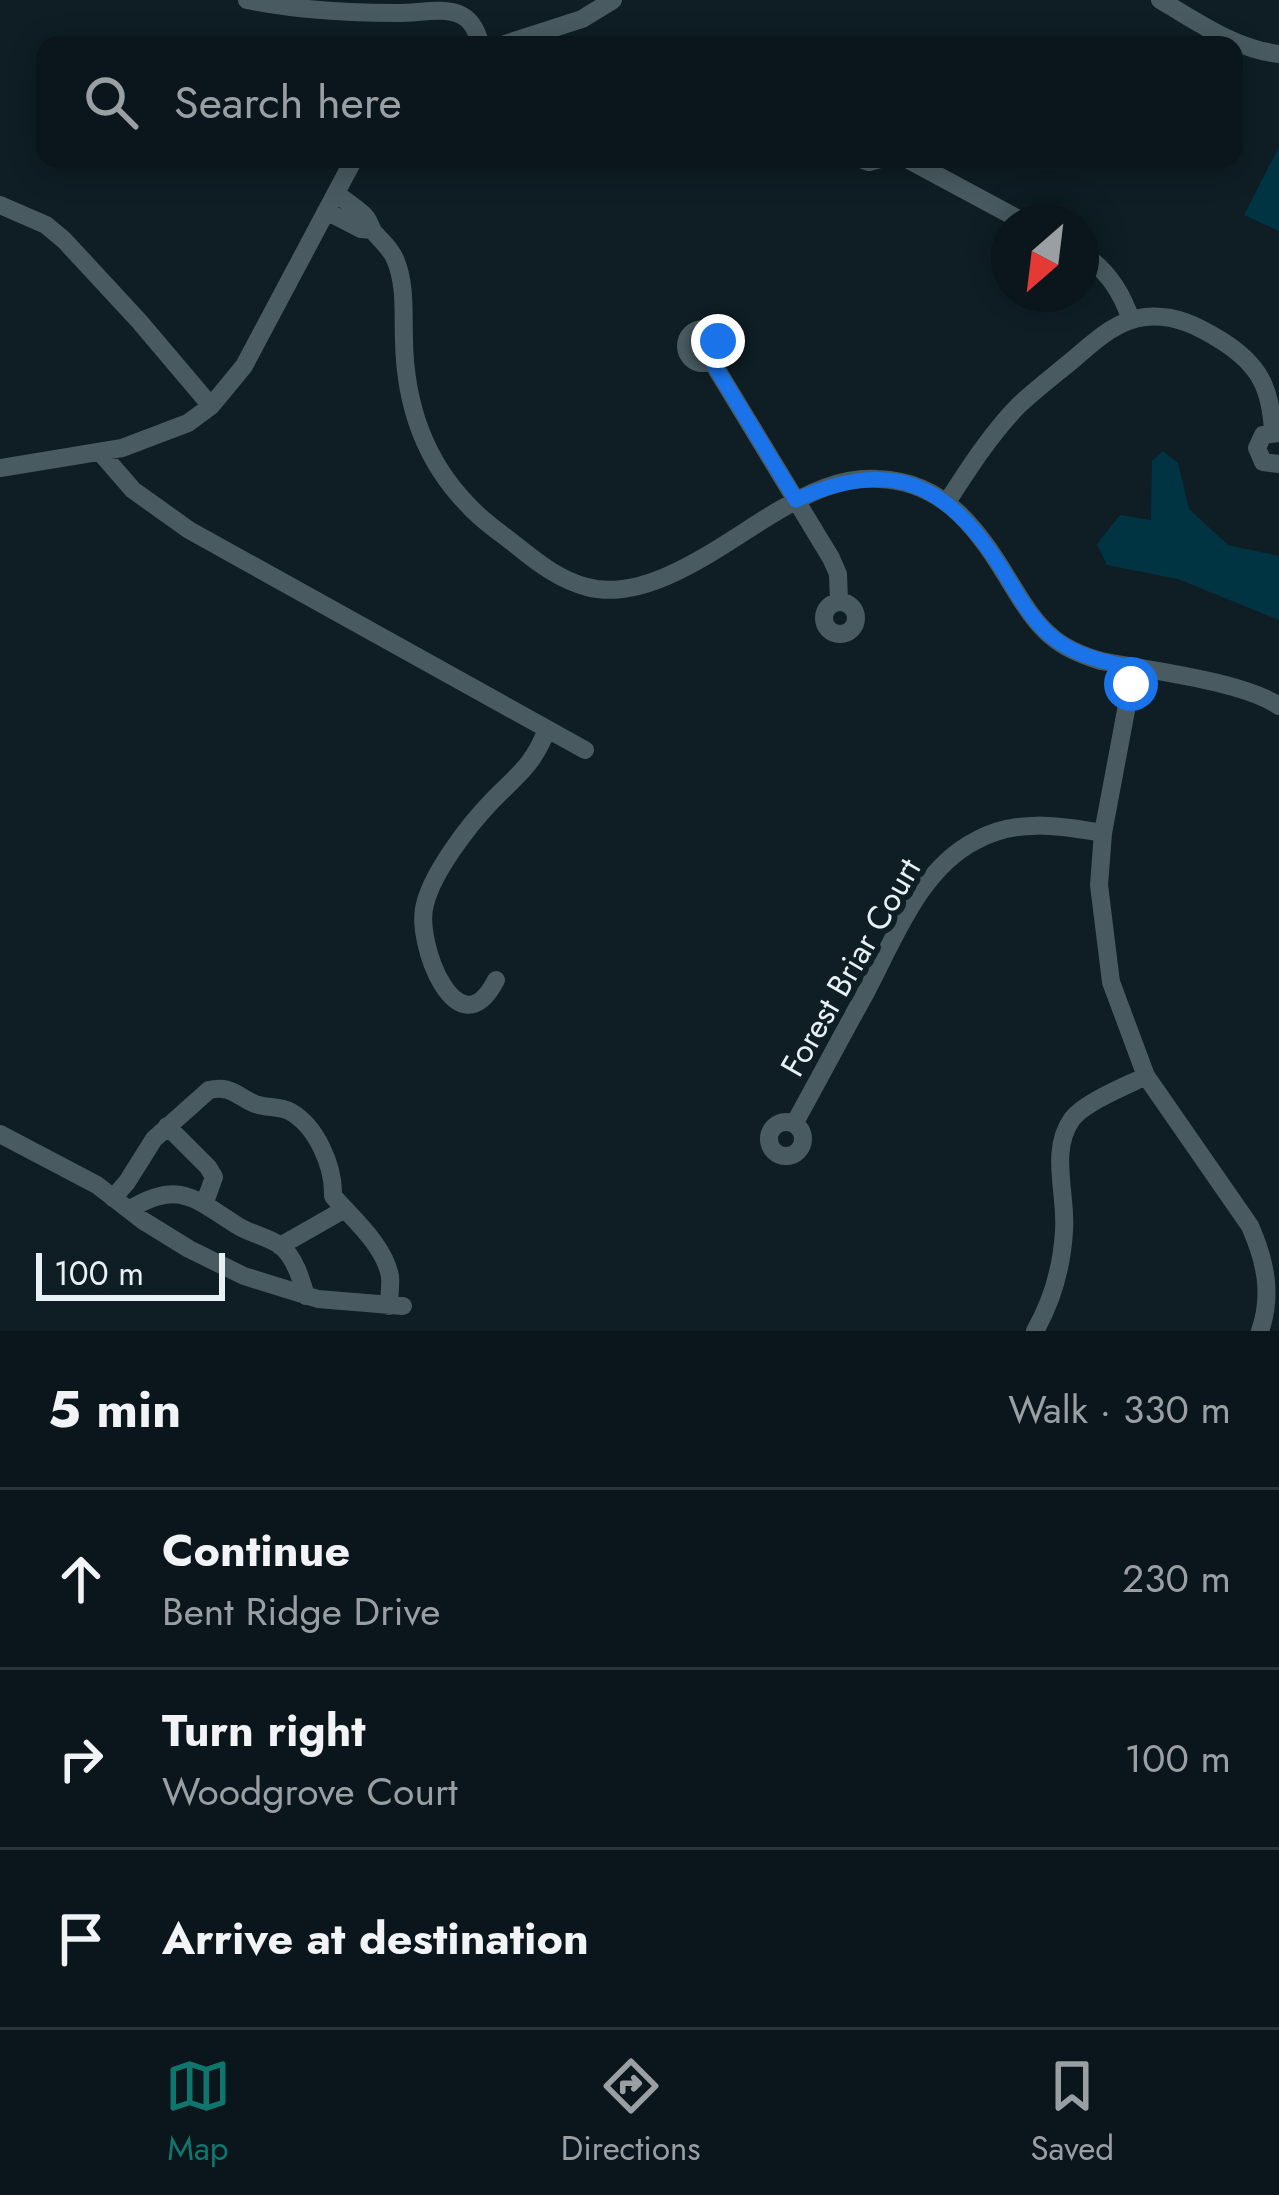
<!DOCTYPE html>
<html lang="en">
<head>
<meta charset="utf-8">
<style>
	:root { --surface:#0a161b; --page:#131f24; --text:#f1f3f6; --muted:#999fa3; --line:#2a353a; --accent:#0f766e }
	body { margin:0; font-family:Jost,sans-serif; background:var(--page); color:var(--text) }
	.compass { position:absolute; left:991px; top:204px; width:108px; height:108px; border-radius:50%; background:var(--surface); box-shadow:0 6px 30px #0003; rotate:208deg }
	.scale { position:absolute; left:36px; bottom:30px; width:189px; box-sizing:border-box; padding-left:12px; border:6px solid #e7f1f5; border-top:0; font-size:33px; line-height:42px; white-space:nowrap; color:#e7f1f5; -webkit-text-stroke:9px #0e1e24; paint-order:stroke }
	.stop { position:absolute; width:36px; height:36px; margin:-27px; border:9px solid #1a73e8; border-radius:50%; background:#fff }
	.stop.end { background:#1a73e8; border-color:#fff; box-shadow:0 3px 12px #0008 }
	.list { margin:0; padding:0; list-style:none }
	h2 { display:flex; justify-content:space-between; align-items:center; height:156px; margin:0; padding:0 48px; font-size:51px }
	h2 small { font-size:39px; font-weight:400; color:var(--muted) }
	.list li { display:grid; grid-template-columns:78px 1fr auto; gap:36px; align-items:center; box-sizing:border-box; height:180px; padding:0 48px; border-top:3px solid var(--line) }
	.list b { display:block; font-size:45px; white-space:nowrap }
	.list p { margin:0; font-size:39px; white-space:nowrap; color:var(--muted) }
	.list em { font-size:39px; font-style:normal; color:var(--muted) }
	.icon { flex:none; width:66px; height:66px; fill:none; stroke:currentColor; stroke-width:2; stroke-linecap:round; stroke-linejoin:round }
	.map { position:relative; flex:none; width:1279px; height:1331px; overflow:hidden }
	.search { position:absolute; background:var(--surface); box-shadow:0 6px 30px #0003; left:36px; right:36px; top:36px; height:132px; display:flex; align-items:center; gap:30px; box-sizing:border-box; padding:0 42px; border-radius:24px; color:var(--muted); font-size:45px }
	.sheet { height:696px; background:var(--surface) }
	nav { display:flex; justify-content:space-around; align-items:center; box-sizing:border-box; height:168px; border-top:3px solid var(--line); background:var(--surface); font-size:33px; color:var(--muted) }
	nav a { display:grid; justify-items:center; gap:6px }
	nav .on { color:var(--accent) }
	.map>svg:first-child { display:block }
	.green { fill:#013442 }
	.lines { fill:none; stroke-linecap:round; stroke-linejoin:round }
	.minor { stroke:#495b61; stroke-width:18 }
	.route { stroke:#1a73e8; stroke-width:15 }
	.labels { text-anchor:middle; stroke-width:12; stroke-linejoin:round; paint-order:stroke }
	.street-label { font-size:33px; fill:#e7f1f5; stroke:#0e1e24 }
</style>
</head>
<body>
<div class="map">
<svg width="1279" height="1331" viewBox="0 0 1279 1331">
	<rect width="100%" height="100%" fill="#0e1e24"/>
	<path class="green" d="M 1279,147 L 1279,231 L 1244,215 Z
		M 1163,451 L 1178,463 L 1189,509 L 1228,545 L 1279,556 L 1279,620 L 1178,579 L 1107,565 L 1097,544 L 1120,515 L 1151,520 L 1152,461 Z"/>
	<g class="lines">
		<path class="minor" d="M 247,0 C 296,10 346,13 396,13 C 415,14 443,6 461,15 C 473,21 477,33 481,45
			M 1160,0 C 1198,22 1235,49 1279,54
			M 502,45 L 582,19 L 613,0
			M 861,159 L 869,162 L 880,159
			M 907,159 L 1024,222
			M 336,193 C 345,201 356,207 365,216 C 369,220 370,226 373,231 C 381,241 390,247 395,259 C 406,284 403,314 404,340 C 405,402 424,460 468,505 C 482,521 501,533 517,546 C 538,563 560,580 587,587 C 649,604 725,542 776,512 C 808,493 840,477 878,479 C 947,481 981,534 1013,587 C 1024,605 1036,624 1052,637 C 1066,649 1084,656 1101,661 C 1147,670 1243,681 1279,706
			M 0,205 L 46,225 L 64,240 L 139,321 L 211,406
			M 326,211 L 361,229 L 372,230
			M 1081,253 C 1106,268 1122,293 1131,320
			M686 346a17 17 0 1 1 34 0a17 17 0 1 1-34 0Z
			M 711,360 L 831,558 L 838,574 L 839,601
			M 1279,433 L 1263,435 L 1257,448 L 1263,462 L 1279,464
			M 100,452 L 133,490 L 189,530 L 585,750
			M 0,468 L 122,448 L 188,423 L 211,406 L 244,366 L 354,159
			M 947,502 C 969,468 990,435 1018,406 C 1036,389 1056,374 1075,358 C 1095,341 1117,320 1145,317 C 1175,314 1198,326 1222,341 C 1260,365 1271,389 1273,432
			M824 618a16 16 0 1 1 32 0a16 16 0 1 1-32 0Z
			M 1134,668 L 1103,833 L 1099,885 L 1111,982 L 1146,1076 L 1250,1226 C 1265,1260 1273,1294 1260,1331
			M 496,980 C 458,1054 414,942 425,904 C 433,872 468,826 491,802 C 517,775 533,766 547,729
			M769 1139a17 17 0 1 1 34 0a17 17 0 1 1-34 0Z
			M 794,1124 C 818,1081 841,1037 865,994 C 894,940 919,869 977,840 C 1018,818 1060,826 1103,833
			M 167,1126 L 208,1167 L 214,1177 L 205,1202
			M 0,1134 L 97,1185 L 142,1220 L 189,1249 L 244,1276 L 318,1299 L 403,1306
			M 113,1198 L 127,1182 L 154,1139 L 209,1090 C 229,1085 236,1095 253,1103 C 265,1109 279,1105 291,1112 C 317,1127 334,1167 333,1196 C 353,1219 384,1245 390,1276 C 391,1285 389,1296 389,1306
			M 129,1210 C 179,1179 195,1199 238,1226 C 251,1234 269,1237 281,1246 C 295,1258 301,1279 306,1296
			M 280,1246 L 345,1209
			M 1035,1331 C 1052,1301 1062,1265 1064,1231 C 1067,1195 1049,1151 1072,1119 C 1085,1102 1126,1086 1146,1076"/>
	</g>
	<g class="lines">
		<path class="route" d="M 718,341 L 718,352 L 711,360 L 796,500 C 890,457 946,482 1000,566 C 1016,591 1031,622 1056,640 C 1079,657 1106,662 1134,668 L 1131,684"/>
	</g>
	<g class="labels">
		<g class="street-label">
			<text transform="translate(850 967) rotate(-60)" y="12">Forest Briar Court</text>
		</g>
	</g>
</svg>
<svg class="compass" viewBox="-18 -18 36 36"><path d="M0-13l5 13h-10z" fill="#e53935"/><path d="M0 13l5-13h-10z" fill="#999fa3"/></svg>
<div class="scale">100 m</div>
<div class="stop" style="left:1131px;top:684px"></div>
<div class="stop end" style="left:718px;top:341px"></div>
<div class="search"><svg class="icon" aria-label="search" viewBox="0 0 24 24"><circle cx="10" cy="10" r="6"/><path d="M15 15l6 6"/></svg>Search here</div>
</div>
<section class="sheet">
<h2>5 min<small>Walk · 330 m</small></h2>
<ul class="list">
<li><svg class="icon" aria-label="ahead" viewBox="0 0 24 24"><path d="M12 20V5M6 11l6-6 6 6"/></svg><div><b>Continue</b><p>Bent Ridge Drive</p></div><em>230 m</em></li>
<li><svg class="icon" aria-label="right" viewBox="0 0 24 24"><path d="M7 20v-9h11M14 6l5 5-5 5"/></svg><div><b>Turn right</b><p>Woodgrove Court</p></div><em>100 m</em></li>
<li><svg class="icon" aria-label="arrive" viewBox="0 0 24 24"><path d="M6 21V4h12l-3 4 3 4H6"/></svg><div><b>Arrive at destination</b></div></li>
</ul>
</section>
<nav>
<a class="on"><svg class="icon" aria-label="map" viewBox="0 0 24 24"><path d="M3 6l6-2 6 2 6-2v14l-6 2-6-2-6 2zM9 4v14M15 6v14"/></svg>Map</a>
<a><svg class="icon" aria-label="directions" viewBox="0 0 24 24"><path d="M12 3l9 9-9 9-9-9zM9 14v-3h6M13 9l2 2-2 2"/></svg>Directions</a>
<a><svg class="icon" aria-label="saved" viewBox="0 0 24 24"><path d="M7 4h10v16l-5-4-5 4z"/></svg>Saved</a>
</nav>
</body>
</html>
